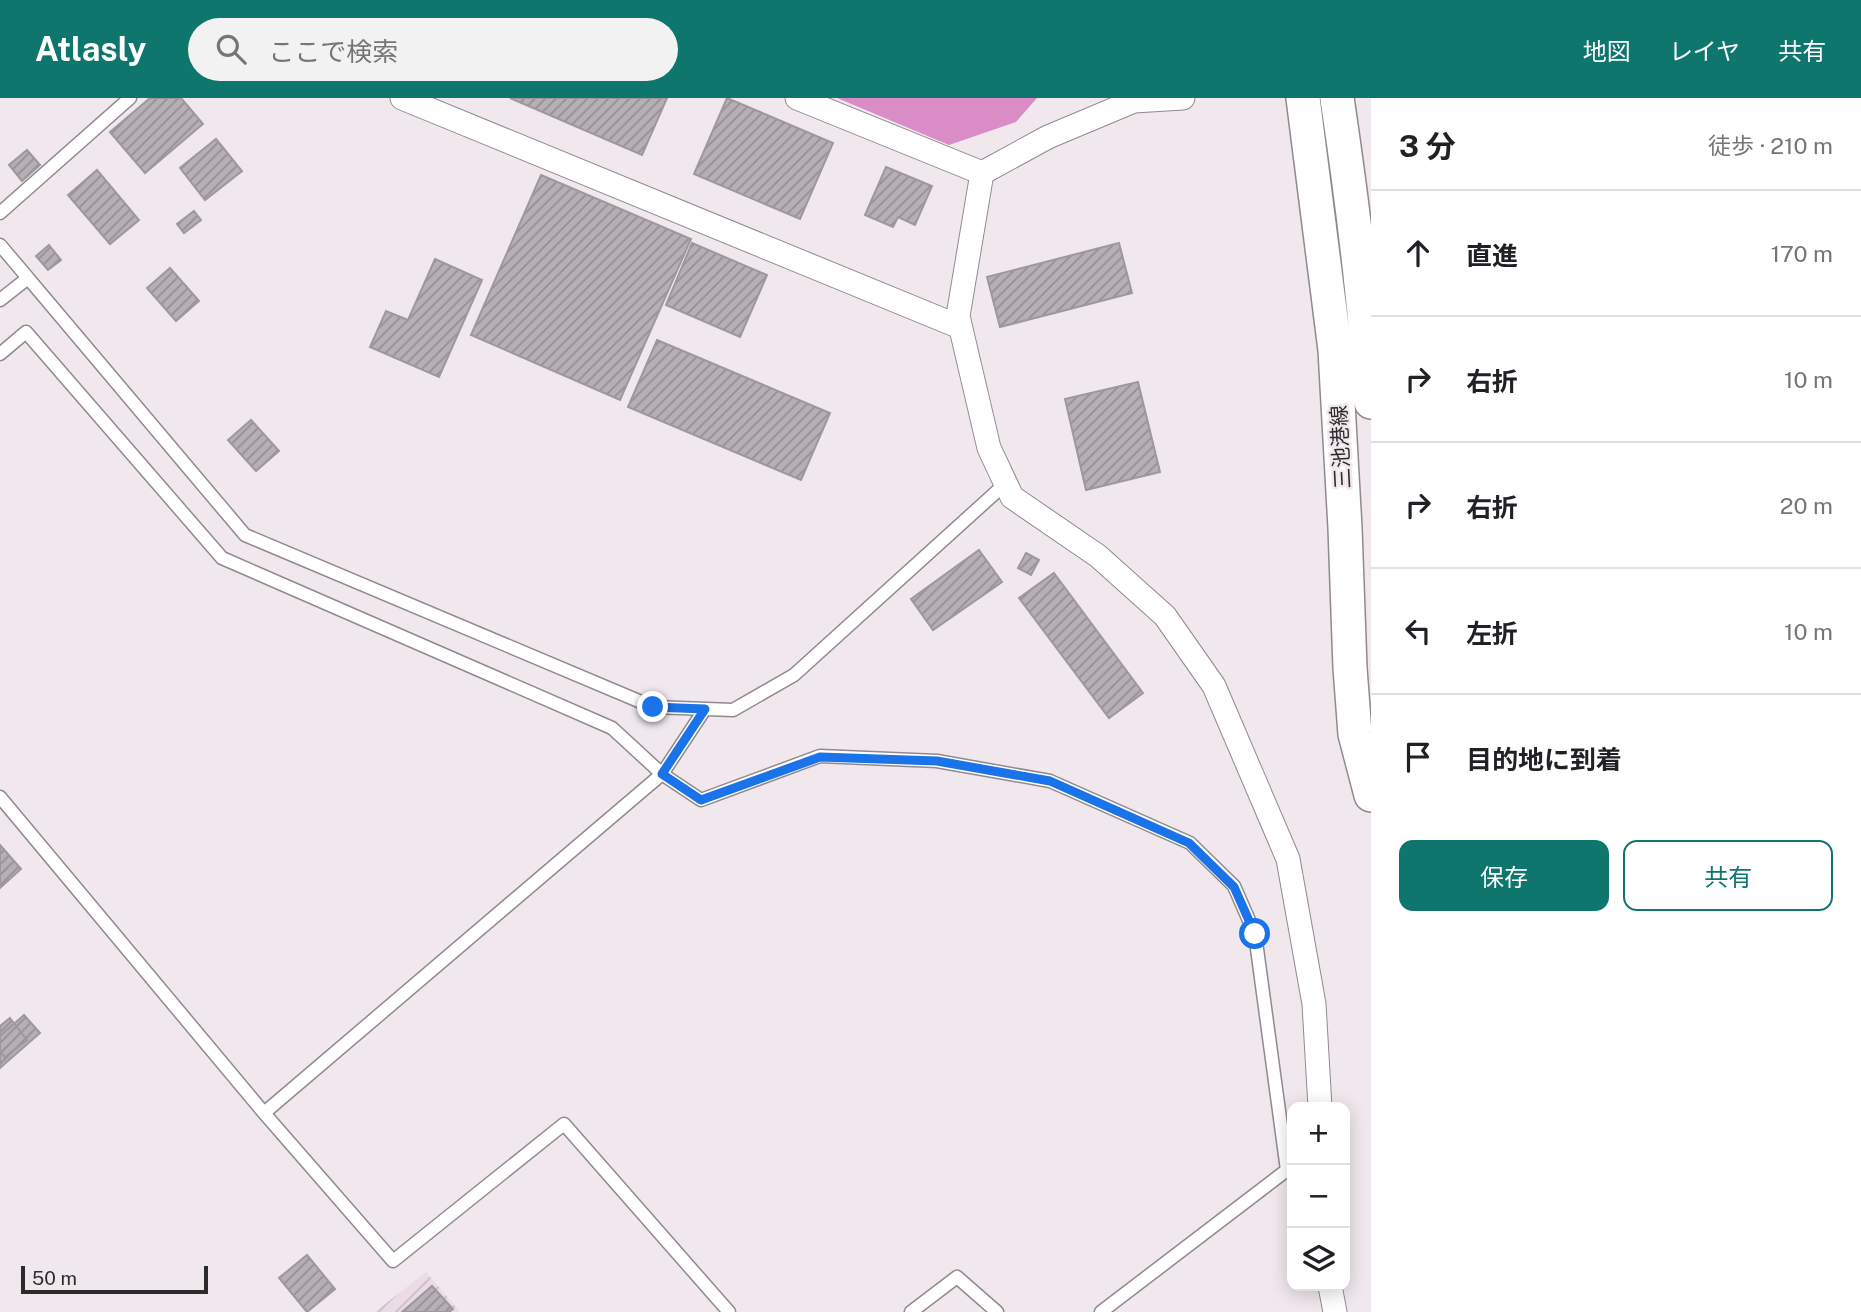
<!DOCTYPE html>
<html lang="ja">
<head>
<meta charset="utf-8">
<style>
	:root { --surface:#fff; --page:#f2f2f2; --text:#202124; --muted:#757577; --line:#e0e0e0; --accent:#0f766e }
	body { margin:0; font-family:"Public Sans","Noto Sans JP",sans-serif; background:var(--page); color:var(--text) }
	.controls { position:absolute; right:21px; bottom:21px; display:grid; overflow:hidden; border-radius:14px; box-shadow:0 4px 18px #0003 }
	.controls button { width:63px; height:63px; display:grid; place-items:center; padding:0; border:0; border-bottom:2px solid var(--line); background:var(--surface); color:var(--text); font:35px sans-serif }
	.scale { position:absolute; left:21px; bottom:18px; width:187px; box-sizing:border-box; padding-left:7px; border:4px solid #2d2a2c; border-top:0; font-size:19px; line-height:24px; white-space:nowrap; color:#2d2a2c; -webkit-text-stroke:5px #f0e8ed; paint-order:stroke }
	.stop { position:absolute; width:21px; height:21px; margin:-16px; border:5px solid #1a73e8; border-radius:50%; background:#fff }
	.stop.end { background:#1a73e8; border-color:#fff; box-shadow:0 2px 7px #0008 }
	.list { margin:0; padding:0; list-style:none }
	h2 { display:flex; justify-content:space-between; align-items:center; height:91px; margin:0; padding:0 28px; font-size:30px }
	h2 small { font-size:23px; font-weight:400; color:var(--muted) }
	.list li { display:grid; grid-template-columns:46px 1fr auto; gap:21px; align-items:center; box-sizing:border-box; height:126px; padding:0 28px; border-top:2px solid var(--line) }
	.list b { display:block; font-size:26px; white-space:nowrap }
	.list em { font-size:23px; font-style:normal; color:var(--muted) }
	.actions { display:flex; gap:14px; padding:21px 28px }
	.actions a { flex:1; padding:16px 0; border:2px solid var(--accent); border-radius:14px; text-align:center; font-size:24px; color:var(--accent) }
	.actions .main { background:var(--accent); color:#fff }
	.icon { flex:none; width:38px; height:38px; fill:none; stroke:currentColor; stroke-width:2; stroke-linecap:round; stroke-linejoin:round }
	.map { position:relative; flex:none; width:1371px; height:1214px; overflow:hidden }
	header { display:flex; align-items:center; gap:42px; box-sizing:border-box; height:98px; padding:0 35px; background:var(--accent); color:#fff }
	header strong { font-size:33px }
	nav { display:flex; gap:38px; margin-inline-start:auto; font-size:24px }
	.search { width:490px; height:63px; background:var(--page); display:flex; align-items:center; gap:18px; box-sizing:border-box; padding:0 24px; border-radius:38px; color:var(--muted); font-size:26px }
	main { display:flex }
	aside { flex:1; background:var(--surface) }
	.map>svg:first-child { display:block }
	.industrial { fill:url(#industrial-furrows) }
	.water { fill:#d98cc5 }
	.building { fill:url(#building-hatch); stroke:#9e979c; stroke-width:2 }
	.lines { fill:none; stroke-linecap:round; stroke-linejoin:round }
	.lane-casing { stroke:#90898e; stroke-width:15 }
	.street-casing { stroke:#90898e; stroke-width:25 }
	.secondary-casing { stroke:#90898e; stroke-width:36 }
	.lane { stroke:#fff; stroke-width:12 }
	.street { stroke:#fff; stroke-width:23 }
	.secondary { stroke:#fff; stroke-width:33 }
	.route { stroke:#1a73e8; stroke-width:9 }
	.labels { text-anchor:middle; stroke-width:5; stroke-linejoin:round; paint-order:stroke }
	.street-label { font-size:21px; fill:#2d2a2c; stroke:#f0e8ed }
</style>
</head>
<body>
<header>
<strong>Atlasly</strong>
<div class="search"><svg class="icon" aria-label="search" viewBox="0 0 24 24"><circle cx="10" cy="10" r="6"/><path d="M15 15l6 6"/></svg>ここで検索</div>
<nav><a>地図</a><a>レイヤ</a><a>共有</a></nav>
</header>
<main>
<div class="map">
<svg width="1371" height="1214" viewBox="0 0 1371 1214">
	<defs>
		<pattern id="industrial-furrows" width="10" height="10" patternUnits="userSpaceOnUse" patternTransform="scale(1.75)"><rect width="10" height="10" fill="#eadbe6"/><path d="M-1 1l2-2M0 10L10 0M9 11l2-2" fill="none" stroke="#c9bcc5"/></pattern>
		<pattern id="building-hatch" width="6" height="6" patternUnits="userSpaceOnUse" patternTransform="scale(1.75)"><rect width="6" height="6" fill="#b6afb4"/><path d="M-1 1l2-2M0 6l6-6M5 7l2-2" fill="none" stroke="#948f93"/></pattern>
	</defs>
	<rect width="100%" height="100%" fill="#f0e8ed"/>
	<path class="industrial" d="M 426,1174 L 460,1214 L 375,1214 Z"/>
	<path class="water" d="M 837,0 L 1037,0 L 1016,24 L 949,47 Z"/>
	<path class="building" d="M 150,0 L 181,0 L 203,26 L 145,75 L 110,34 Z
		M 510,0 L 667,0 L 642,57 Z
		M 727,0 L 833,45 L 800,121 L 694,76 Z
		M 216,41 L 242,73 L 205,102 L 180,70 Z
		M 27,52 L 40,67 L 22,83 L 9,67 Z
		M 886,69 L 932,88 L 915,127 L 898,119 L 893,129 L 865,117 Z
		M 97,72 L 139,122 L 110,146 L 68,97 Z
		M 541,77 L 691,141 L 620,302 L 471,237 Z
		M 194,113 L 201,122 L 184,135 L 177,126 Z
		M 692,145 L 767,177 L 740,239 L 666,207 Z
		M 1119,145 L 1132,195 L 1000,229 L 987,179 Z
		M 49,147 L 61,162 L 48,172 L 36,158 Z
		M 435,161 L 482,182 L 439,279 L 370,249 L 386,213 L 408,222 Z
		M 170,170 L 199,203 L 176,223 L 147,190 Z
		M 657,242 L 830,315 L 801,382 L 628,309 Z
		M 1138,284 L 1160,374 L 1086,392 L 1065,301 Z
		M 251,322 L 279,353 L 256,373 L 228,342 Z
		M 979,452 L 1002,484 L 933,532 L 911,501 Z
		M 1026,455 L 1039,462 L 1031,477 L 1018,470 Z
		M 1054,475 L 1143,595 L 1109,620 L 1019,500 Z
		M 0,747 L 21,771 L 0,790 Z
		M 24,917 L 40,935 L 0,970 L 0,938 Z
		M 10,920 L 27,942 L 5,959 L 0,954 L 0,928 Z
		M 307,1157 L 335,1191 L 307,1214 L 279,1180 Z
		M 432,1188 L 453,1211 L 449,1214 L 402,1214 Z"/>
	<g class="lines">
		<g class="lane-casing">
			<path id="lane" d="M 0,115 L 130,0
				M 0,147 L 28,180
				M 0,202 L 28,180 L 245,437 L 653,609 L 733,612 L 794,577 L 1005,386
				M 0,256 L 26,234 L 222,460 L 612,630 L 662,676 L 701,702 L 820,658 L 937,663 L 1050,683 L 1190,745 L 1234,788 L 1255,836 L 1287,1072 L 1101,1214
				M 0,699 L 264,1015 L 393,1163 L 564,1026 L 729,1214
				M 264,1015 L 662,676 L 705,611
				M 911,1214 L 957,1179 L 997,1214"/>
		</g>
		<g class="street-casing">
			<path id="street" d="M 402,0 L 960,229
				M 797,0 L 982,75
				M 982,75 L 958,218 L 989,350 L 1012,399 L 1098,458 L 1165,518 L 1214,588 L 1288,761 L 1314,906 L 1320,1009
				M 982,75 L 1048,39 L 1134,3 L 1183,0
				M 1330,1188 L 1335,1214"/>
		</g>
		<g class="secondary-casing">
			<path id="secondary" d="M 1303,0 L 1335,252 L 1345,430 L 1350,570 L 1355,636 L 1371,697
				M 1337,0 C 1352,101 1365,202 1371,304"/>
		</g>
		<use href="#lane" class="lane"/>
		<use href="#street" class="street"/>
		<use href="#secondary" class="secondary"/>
	</g>
	<g class="lines">
		<path class="route" d="M 653,609 L 705,611 L 662,676 L 701,702 L 820,659 L 937,663 L 1050,683 L 1189,745 L 1234,789 L 1255,836"/>
	</g>
	<g class="labels">
		<g class="street-label">
			<text transform="translate(1341 349) rotate(-93)" y="7">三池港線</text>
		</g>
	</g>
</svg>
<div class="controls">
<button>+</button>
<button>−</button>
<button><svg class="icon" aria-label="layers" viewBox="0 0 24 24"><path d="M12 4l9 5-9 5-9-5zM3 14l9 5 9-5"/></svg></button>
</div>
<div class="scale">50 m</div>
<div class="stop" style="left:1255px;top:836px"></div>
<div class="stop end" style="left:653px;top:609px"></div>
</div>
<aside>
<h2>3 分<small>徒歩 · 210 m</small></h2>
<ul class="list">
<li><svg class="icon" aria-label="ahead" viewBox="0 0 24 24"><path d="M12 20V5M6 11l6-6 6 6"/></svg><div><b>直進</b></div><em>170 m</em></li>
<li><svg class="icon" aria-label="right" viewBox="0 0 24 24"><path d="M7 20v-9h11M14 6l5 5-5 5"/></svg><div><b>右折</b></div><em>10 m</em></li>
<li><svg class="icon" aria-label="right" viewBox="0 0 24 24"><path d="M7 20v-9h11M14 6l5 5-5 5"/></svg><div><b>右折</b></div><em>20 m</em></li>
<li><svg class="icon" aria-label="left" viewBox="0 0 24 24"><path d="M17 20v-9H6M10 6l-5 5 5 5"/></svg><div><b>左折</b></div><em>10 m</em></li>
<li><svg class="icon" aria-label="arrive" viewBox="0 0 24 24"><path d="M6 21V4h12l-3 4 3 4H6"/></svg><div><b>目的地に到着</b></div></li>
</ul>
<div class="actions"><a class="main">保存</a><a>共有</a></div>
</aside>
</main>
</body>
</html>
